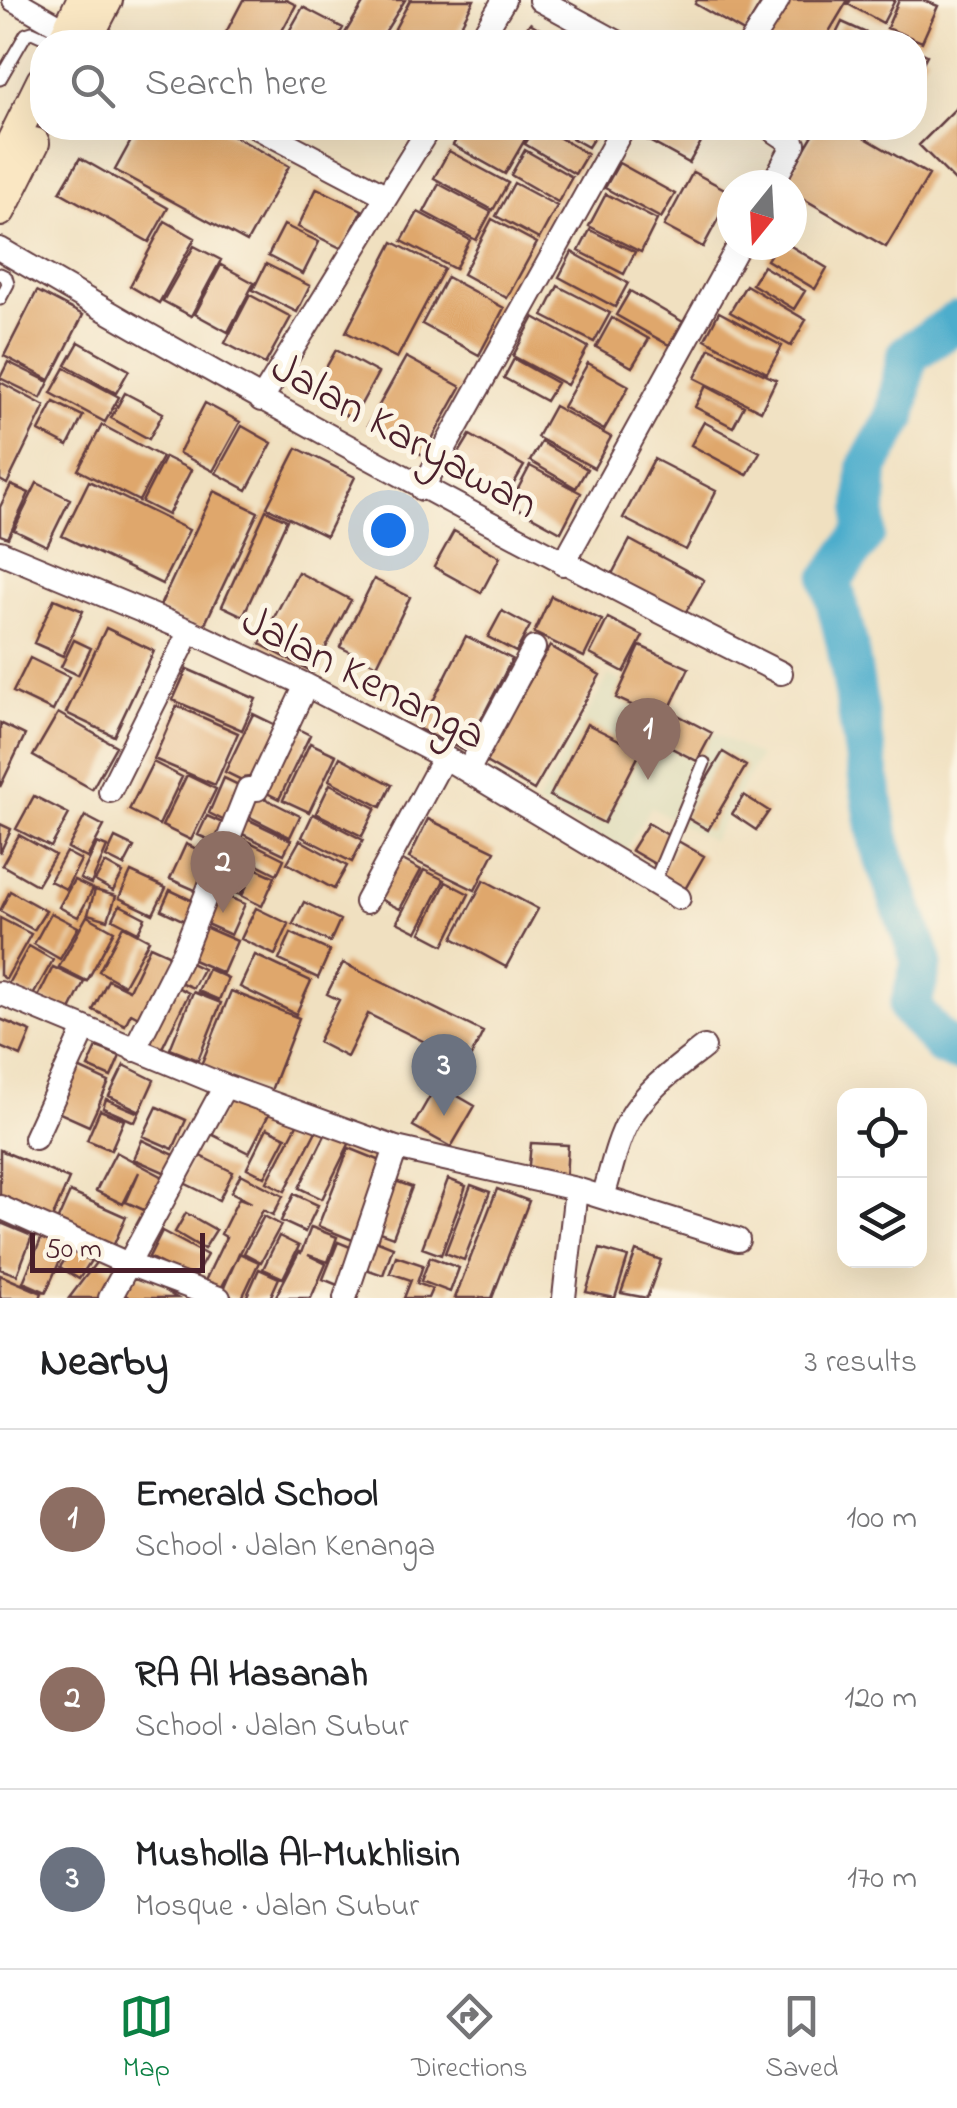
<!DOCTYPE html>
<html lang="en">
<head>
<meta charset="utf-8">
<style>
	:root { --surface:#fff; --page:#f6f6f6; --text:#202124; --muted:#757577; --line:#e0e0e0; --accent:#0b8043 }
	body { margin:0; font-family:"Indie Flower",sans-serif; background:var(--page); color:var(--text) }
	.controls { position:absolute; right:30px; bottom:30px; display:grid; overflow:hidden; border-radius:20px; box-shadow:0 10px 40px #0002 }
	.controls button { width:90px; height:90px; display:grid; place-items:center; padding:0; border:0; border-bottom:2px solid var(--line); background:var(--surface); color:var(--text); font:50px sans-serif }
	.compass { position:absolute; left:717px; top:170px; width:90px; height:90px; border-radius:50%; background:var(--surface); box-shadow:0 10px 40px #0002; rotate:198deg }
	.scale { position:absolute; left:30px; bottom:25px; width:175px; box-sizing:border-box; padding-left:10px; border:5px solid #4a1f2b; border-top:0; font-size:28px; line-height:35px; white-space:nowrap; color:#4a1f2b; -webkit-text-stroke:8px #fcf5e5; paint-order:stroke }
	.you { position:absolute; left:388px; top:530px; width:35px; height:35px; margin:-25px; border:8px solid #fff; border-radius:50%; background:#1a73e8; box-shadow:0 0 0 15px #1a73e833 }
	.badge { display:grid; place-items:center; width:65px; height:65px; border-radius:50%; background:var(--accent); color:#fff; font-size:32px; font-weight:700 }
	.pin { position:absolute; translate:-50% -82px; filter:drop-shadow(0 2px 5px #0008) }
	.pin::after { content:''; position:absolute; top:52px; width:35px; height:30px; background:inherit; clip-path:polygon(0 0,100% 0,50% 100%) }
	.list { margin:0; padding:0; list-style:none }
	h2 { display:flex; justify-content:space-between; align-items:center; height:130px; margin:0; padding:0 40px; font-size:42px }
	h2 small { font-size:32px; font-weight:400; color:var(--muted) }
	.list li { display:grid; grid-template-columns:65px 1fr auto; gap:30px; align-items:center; box-sizing:border-box; height:180px; padding:0 40px; border-top:2px solid var(--line) }
	.list b { display:block; font-size:38px; white-space:nowrap }
	.list p { margin:0; font-size:32px; white-space:nowrap; color:var(--muted) }
	.list em { font-size:32px; font-style:normal; color:var(--muted) }
	.icon { flex:none; width:55px; height:55px; fill:none; stroke:currentColor; stroke-width:2; stroke-linecap:round; stroke-linejoin:round }
	.map { position:relative; flex:none; width:957px; height:1298px; overflow:hidden }
	.search { position:absolute; background:var(--surface); box-shadow:0 10px 40px #0002; left:30px; right:30px; top:30px; height:110px; display:flex; align-items:center; gap:25px; box-sizing:border-box; padding:0 35px; border-radius:40px; color:var(--muted); font-size:38px }
	.sheet { height:670px; background:var(--surface) }
	nav { display:flex; justify-content:space-around; align-items:center; box-sizing:border-box; height:140px; border-top:2px solid var(--line); background:var(--surface); font-size:28px; color:var(--muted) }
	nav a { display:grid; justify-items:center; gap:5px }
	nav .on { color:var(--accent) }
	.map>svg:first-child { display:block }
	.built { fill:#e0ddbb }
	.lines { fill:none; stroke-linecap:round; stroke-linejoin:round }
	.river { stroke:#4dadcc; stroke-width:42 }
	.building { fill:#dfa76c }
	.service-casing { stroke:#633c41; stroke-width:15 }
	.minor-casing { stroke:#633c41; stroke-width:26 }
	.secondary-casing { stroke:#633c41; stroke-width:34 }
	.service { stroke:#fff; stroke-width:11 }
	.minor { stroke:#fff; stroke-width:22 }
	.secondary { stroke:#fae7c3; stroke-width:30 }
	.labels { text-anchor:middle; stroke-width:10; stroke-linejoin:round; paint-order:stroke }
	.street-label { font-size:45px; fill:#4a1f2b; stroke:#fcf5e5 }
</style>
</head>
<body>
<div class="map">
<svg width="957" height="1298" viewBox="0 0 957 1298">
	<rect width="100%" height="100%" fill="#fcf5e5"/>
	<filter id="ink" filterUnits="userSpaceOnUse"><feTurbulence type="fractalNoise" baseFrequency=".01" numOctaves="2"/><feDisplacementMap in="SourceGraphic" scale="20" xChannelSelector="R" yChannelSelector="G"/><feConvolveMatrix kernelMatrix="1 2 1 2 8 2 1 2 1" color-interpolation-filters="sRGB"/></filter>
	<filter id="wash" filterUnits="userSpaceOnUse"><feTurbulence type="fractalNoise" baseFrequency=".0048" numOctaves="4" result="noise"/><feDisplacementMap in="SourceGraphic" scale="40" xChannelSelector="R" yChannelSelector="G"/><feGaussianBlur stdDeviation="2.25" result="paint"/><feColorMatrix in="noise" values="0 0 0 0 0 0 0 0 0 0 0 0 0 0 0 0 0 1.4 0 .05"/><feComposite in="paint" operator="in"/></filter>
	<g filter="url(#wash)">
		<rect width="100%" height="100%" fill="#f0e0c0"/>
		<path class="built" d="M 609,675 L 759,757 L 712,841 L 650,807 L 625,852 L 537,804 Z"/>
		<g class="lines">
			<path class="river" d="M 957,322 L 907,355 L 896,417 L 868,467 L 865,532 L 831,580 L 847,644 L 880,845 L 922,962 L 910,1008 L 943,1045 L 957,1051"/>
		</g>
		<g id="blocks">
			<path class="building" d="M 243,0 L 286,0 L 296,5 L 276,42 L 221,42 Z
				M 365,0 L 405,0 L 379,42 L 357,42 L 344,35 Z
				M 410,0 L 474,0 L 452,42 L 388,42 Z
				M 697,0 L 763,0 L 744,32 L 695,4 Z
				M 781,0 L 848,0 L 823,42 L 756,42 Z
				M 851,0 L 895,0 L 883,23 L 848,4 Z
				M 899,0 L 923,0 L 938,6 L 922,42 L 887,28 Z
				M 303,7 L 343,28 L 335,42 L 283,42 Z
				M 842,22 L 886,42 L 832,42 Z
				M 530,23 L 556,39 L 554,42 L 517,42 Z
				M 914,49 L 927,55 L 914,80 Z
				M 957,107 L 957,183 L 919,145 Z
				M 138,128 L 219,128 L 289,166 L 247,242 L 115,170 Z
				M 463,128 L 512,128 L 527,136 L 505,174 L 453,145 Z
				M 535,128 L 543,128 L 587,154 L 575,174 L 525,144 Z
				M 554,128 L 600,128 L 588,147 Z
				M 633,128 L 709,128 L 689,163 L 631,131 Z
				M 817,128 L 848,128 L 929,175 L 886,247 L 792,192 L 792,185 L 783,185 Z
				M 525,150 L 572,177 L 558,202 L 511,175 Z
				M 449,151 L 508,183 L 493,210 L 434,178 Z
				M 80,158 L 168,208 L 149,242 L 60,192 Z
				M 619,163 L 675,194 L 661,218 L 605,188 Z
				M 693,172 L 732,193 L 703,247 L 664,226 Z
				M 514,183 L 557,206 L 539,239 L 496,216 Z
				M 439,184 L 491,212 L 476,240 L 424,212 Z
				M 317,188 L 362,210 L 343,249 L 298,227 Z
				M 606,194 L 657,220 L 641,252 L 589,226 Z
				M 418,212 L 470,240 L 455,269 L 402,241 Z
				M 492,219 L 537,243 L 507,298 L 463,274 Z
				M 165,221 L 195,238 L 159,303 L 130,286 Z
				M 284,225 L 319,242 L 303,274 L 268,256 Z
				M 590,230 L 635,252 L 624,274 L 579,251 Z
				M 393,242 L 444,269 L 397,358 L 346,332 Z
				M 776,245 L 789,245 L 827,268 L 815,289 L 767,260 Z
				M 194,246 L 221,260 L 191,316 L 163,301 Z
				M 572,252 L 628,283 L 615,307 L 559,277 Z
				M 266,264 L 310,286 L 297,312 L 253,290 Z
				M 221,265 L 254,283 L 228,332 L 195,314 Z
				M 763,266 L 805,291 L 794,309 L 752,284 Z
				M 447,277 L 504,308 L 479,355 L 422,324 Z
				M 746,285 L 806,320 L 791,346 L 730,312 Z
				M 558,286 L 610,313 L 594,342 L 543,316 Z
				M 37,291 L 83,315 L 50,380 L 4,356 Z
				M 630,291 L 683,322 L 669,345 L 616,315 Z
				M 250,295 L 291,317 L 265,364 L 225,343 Z
				M 719,312 L 782,346 L 767,373 L 705,339 Z
				M 534,317 L 588,347 L 567,385 L 513,356 Z
				M 612,318 L 649,339 L 632,367 L 596,347 Z
				M 79,342 L 129,370 L 116,393 L 66,365 Z
				M 710,348 L 776,380 L 761,411 L 695,378 Z
				M 336,350 L 378,373 L 353,419 L 310,396 Z
				M 406,357 L 461,387 L 423,455 L 368,425 Z
				M 514,359 L 557,383 L 546,401 L 504,378 Z
				M 8,362 L 49,382 L 41,398 L 0,378 Z
				M 588,363 L 629,386 L 604,430 L 563,407 Z
				M 65,368 L 119,397 L 105,422 L 51,393 Z
				M 0,382 L 45,406 L 7,484 L 0,480 Z
				M 706,386 L 744,406 L 733,427 L 695,407 Z
				M 125,393 L 163,413 L 149,439 L 111,418 Z
				M 54,402 L 83,416 L 68,446 L 39,431 Z
				M 205,403 L 240,422 L 213,471 L 179,453 Z
				M 554,406 L 611,437 L 594,468 L 537,437 Z
				M 704,422 L 760,452 L 747,475 L 691,445 Z
				M 102,425 L 162,457 L 139,501 L 78,470 Z
				M 242,426 L 272,443 L 247,490 L 216,473 Z
				M 470,435 L 524,466 L 503,502 L 448,471 Z
				M 541,442 L 587,469 L 576,488 L 530,461 Z
				M 297,448 L 355,477 L 326,536 L 267,507 Z
				M 165,457 L 191,470 L 168,515 L 142,502 Z
				M 654,459 L 716,491 L 686,550 L 623,518 Z
				M 530,466 L 581,493 L 561,532 L 510,504 Z
				M 89,481 L 189,530 L 162,584 L 62,536 Z
				M 37,483 L 70,499 L 47,546 L 14,530 Z
				M 11,485 L 29,493 L 8,538 L 0,535 L 0,507 Z
				M 214,491 L 258,512 L 202,630 L 158,610 Z
				M 266,510 L 287,520 L 243,616 L 222,606 Z
				M 454,531 L 500,557 L 481,593 L 434,567 Z
				M 630,540 L 704,580 L 684,615 L 611,576 Z
				M 298,572 L 351,600 L 313,672 L 260,644 Z
				M 374,579 L 410,597 L 377,665 L 340,647 Z
				M 551,596 L 602,620 L 584,657 L 534,633 Z
				M 54,599 L 83,611 L 63,656 L 34,643 Z
				M 502,611 L 530,626 L 516,652 L 488,637 Z
				M 608,618 L 643,636 L 624,672 L 590,654 Z
				M 106,628 L 154,651 L 114,736 L 66,713 Z
				M 466,636 L 512,659 L 465,751 L 419,729 Z
				M 74,640 L 91,648 L 78,675 L 61,667 Z
				M 550,646 L 600,675 L 534,790 L 484,761 Z
				M 640,646 L 689,668 L 664,720 L 616,698 Z
				M 30,658 L 69,677 L 53,711 L 13,692 Z
				M 187,669 L 256,699 L 242,730 L 173,700 Z
				M 177,706 L 238,733 L 215,785 L 154,759 Z
				M 672,712 L 712,733 L 697,761 L 658,741 Z
				M 58,713 L 116,746 L 92,789 L 33,756 Z
				M 253,714 L 282,728 L 254,786 L 225,772 Z
				M 0,723 L 25,735 L 0,787 Z
				M 587,724 L 641,751 L 604,823 L 550,796 Z
				M 290,725 L 310,735 L 279,799 L 259,789 Z
				M 310,743 L 336,755 L 309,812 L 283,800 Z
				M 723,752 L 746,766 L 708,830 L 684,816 Z
				M 340,757 L 392,785 L 381,807 L 329,780 Z
				M 153,762 L 182,777 L 159,825 L 129,810 Z
				M 187,775 L 216,789 L 191,840 L 162,826 Z
				M 224,778 L 245,788 L 229,823 L 209,813 Z
				M 330,784 L 376,808 L 362,836 L 316,813 Z
				M 252,792 L 300,816 L 290,837 L 242,813 Z
				M 744,795 L 769,811 L 756,830 L 732,814 Z
				M 34,796 L 69,814 L 51,847 L 16,829 Z
				M 313,814 L 363,840 L 352,862 L 302,837 Z
				M 85,816 L 104,826 L 87,858 L 68,848 Z
				M 207,816 L 229,826 L 221,845 L 198,835 Z
				M 243,817 L 291,840 L 284,854 L 236,831 Z
				M 428,819 L 495,851 L 475,890 L 409,858 Z
				M 648,823 L 671,837 L 655,864 L 631,850 Z
				M 0,824 L 11,829 L 0,853 Z
				M 19,835 L 55,855 L 37,885 L 2,865 Z
				M 236,835 L 284,859 L 277,874 L 229,850 Z
				M 115,838 L 134,847 L 124,866 L 106,857 Z
				M 300,840 L 347,866 L 334,889 L 287,863 Z
				M 678,841 L 704,856 L 685,889 L 659,875 Z
				M 97,843 L 107,847 L 91,884 L 80,879 Z
				M 186,844 L 219,859 L 204,894 L 170,879 Z
				M 66,852 L 81,860 L 66,889 L 50,881 Z
				M 229,857 L 253,867 L 240,895 L 217,884 Z
				M 399,858 L 421,870 L 400,909 L 378,898 Z
				M 105,863 L 123,873 L 113,891 L 95,881 Z
				M 255,868 L 275,877 L 262,906 L 242,896 Z
				M 424,870 L 444,880 L 417,932 L 397,922 Z
				M 131,872 L 166,888 L 153,914 L 119,898 Z
				M 74,880 L 93,889 L 78,917 L 59,907 Z
				M 484,880 L 538,909 L 506,967 L 453,938 Z
				M 446,882 L 469,894 L 444,945 L 421,933 Z
				M 95,890 L 116,896 L 108,920 L 88,914 Z
				M 170,890 L 202,905 L 193,925 L 161,910 Z
				M 10,891 L 46,911 L 34,930 L 0,911 Z
				M 215,891 L 245,904 L 231,935 L 202,922 Z
				M 304,902 L 340,920 L 330,942 L 293,924 Z
				M 120,905 L 145,918 L 138,932 L 113,919 Z
				M 256,908 L 289,924 L 275,955 L 241,939 Z
				M 51,913 L 78,927 L 60,959 L 34,944 Z
				M 87,916 L 114,931 L 87,981 L 59,967 Z
				M 0,918 L 31,934 L 6,979 L 0,975 Z
				M 200,925 L 237,941 L 223,973 L 186,957 Z
				M 123,926 L 149,940 L 124,985 L 99,971 Z
				M 291,933 L 330,951 L 318,978 L 279,960 Z
				M 29,946 L 53,960 L 32,997 L 8,984 Z
				M 150,946 L 177,958 L 146,1021 L 131,1013 L 125,1025 L 93,1010 L 108,980 L 129,990 Z
				M 255,955 L 311,981 L 296,1014 L 240,987 Z
				M 182,959 L 203,969 L 193,988 L 173,979 Z
				M 343,963 L 483,1032 L 455,1089 L 418,1071 L 431,1045 L 368,1014 L 347,1057 L 318,1042 L 339,1000 L 327,994 Z
				M 53,967 L 84,982 L 69,1012 L 38,997 Z
				M 208,969 L 228,978 L 219,1000 L 198,991 Z
				M 169,983 L 189,993 L 162,1048 L 143,1039 Z
				M 231,991 L 299,1018 L 270,1093 L 201,1065 Z
				M 193,992 L 221,1003 L 198,1060 L 170,1049 Z
				M 0,1019 L 31,1032 L 21,1056 L 0,1047 Z
				M 97,1047 L 120,1056 L 111,1077 L 88,1067 Z
				M 124,1065 L 154,1080 L 140,1111 L 109,1096 Z
				M 74,1066 L 109,1082 L 89,1126 L 53,1110 Z
				M 437,1084 L 475,1106 L 451,1147 L 413,1126 Z
				M 233,1090 L 271,1110 L 249,1153 L 211,1134 Z
				M 106,1099 L 139,1113 L 135,1122 L 103,1108 Z
				M 157,1107 L 186,1120 L 173,1149 L 143,1136 Z
				M 100,1110 L 124,1120 L 111,1150 L 87,1140 Z
				M 300,1119 L 317,1129 L 285,1191 L 267,1182 Z
				M 267,1128 L 286,1137 L 265,1177 L 247,1168 Z
				M 327,1131 L 350,1142 L 322,1199 L 299,1188 Z
				M 142,1140 L 181,1158 L 173,1176 L 134,1159 Z
				M 531,1143 L 568,1145 L 566,1177 L 528,1175 Z
				M 349,1148 L 386,1163 L 355,1241 L 318,1226 Z
				M 0,1150 L 69,1179 L 51,1221 L 0,1199 Z
				M 116,1152 L 169,1180 L 153,1214 L 126,1202 L 139,1172 L 123,1204 L 96,1191 Z
				M 194,1153 L 233,1172 L 219,1200 L 180,1181 Z
				M 241,1174 L 283,1196 L 273,1215 L 263,1210 L 219,1292 L 203,1285 L 226,1237 L 221,1234 L 239,1198 L 252,1203 L 231,1192 Z
				M 390,1179 L 412,1187 L 393,1237 L 371,1229 Z
				M 448,1179 L 466,1186 L 441,1255 L 422,1248 Z
				M 471,1185 L 490,1192 L 464,1260 L 445,1253 Z
				M 497,1189 L 529,1201 L 492,1298 L 455,1298 Z
				M 70,1192 L 126,1217 L 111,1251 L 55,1226 Z
				M 294,1194 L 318,1205 L 305,1232 L 281,1221 Z
				M 186,1213 L 216,1230 L 204,1249 L 175,1232 Z
				M 264,1216 L 281,1225 L 261,1262 L 244,1253 Z
				M 1,1223 L 32,1236 L 17,1275 L 0,1269 Z
				M 311,1227 L 337,1237 L 328,1262 L 308,1255 L 326,1264 L 311,1298 L 275,1298 L 299,1252 L 301,1253 Z
				M 162,1231 L 207,1255 L 193,1280 L 149,1257 Z
				M 44,1232 L 68,1242 L 46,1292 L 23,1282 Z
				M 279,1236 L 299,1246 L 283,1278 L 263,1269 Z
				M 373,1239 L 393,1247 L 383,1275 L 363,1268 Z
				M 338,1242 L 355,1249 L 340,1286 L 323,1279 Z
				M 75,1244 L 94,1256 L 79,1279 L 60,1267 Z
				M 600,1249 L 628,1257 L 615,1298 L 586,1292 Z
				M 636,1251 L 661,1260 L 647,1298 L 621,1293 Z
				M 239,1253 L 259,1262 L 242,1298 L 235,1298 L 222,1292 Z
				M 396,1256 L 423,1265 L 417,1283 L 432,1289 L 428,1298 L 404,1298 L 411,1280 L 390,1273 Z
				M 430,1257 L 459,1268 L 450,1292 L 421,1281 Z
				M 98,1260 L 118,1276 L 101,1298 L 69,1298 Z
				M 259,1269 L 279,1278 L 270,1298 L 246,1298 Z
				M 136,1274 L 177,1298 L 130,1298 L 124,1294 Z
				M 0,1275 L 42,1293 L 40,1298 L 0,1298 Z"/>
		</g>
	</g>
	<g filter="url(#ink)">
		<use href="#blocks" fill-opacity="0" stroke="#633c41" stroke-width="2.5"/>
		<g class="lines">
			<g class="service-casing">
				<path id="service" d="M 0,79 L 26,34 L 32,32 L 54,42
					M 0,274 L 6,277 L 8,284 L 0,299
					M 654,883 L 704,763"/>
			</g>
			<g class="minor-casing">
				<path id="minor" d="M 14,0 L 68,31
					M 540,0 L 617,42
					M 479,42 L 504,0
					M 751,42 L 778,0
					M 258,128 L 387,196
					M 770,128 L 794,144 L 772,185
					M 0,249 C 256,399 515,540 781,673
					M 261,400 L 429,128
					M 422,489 L 623,128
					M 0,552 L 190,631 L 306,685 L 444,757 L 679,898
					M 563,564 L 739,245
					M 468,771 L 534,648
					M 110,791 L 190,631
					M 366,902 L 444,757
					M 0,993 L 225,1086 L 396,1148 L 576,1189 L 738,1240
					M 134,1050 L 184,951 L 248,789 L 257,789 L 306,685
					M 35,1138 L 85,1029
					M 603,1197 C 611,1172 616,1143 629,1120 C 646,1089 677,1068 704,1047
					M 0,1207 L 128,1264 L 219,1298
					M 110,1298 L 225,1086
					M 345,1298 L 396,1148
					M 564,1298 L 576,1189"/>
			</g>
			<g class="secondary-casing">
				<path id="secondary" d="M 62,42 L 82,0
					M 85,42 L 107,0
					M 0,166 L 42,81
					M 0,211 L 34,143"/>
			</g>
			<use href="#service" class="service"/>
			<use href="#minor" class="minor"/>
			<use href="#secondary" class="secondary"/>
		</g>
	</g>
	<g class="labels">
		<g class="street-label">
			<text transform="translate(406 433) rotate(29)" y="16">Jalan Karyawan</text>
			<text transform="translate(365 675) rotate(27)" y="16">Jalan Kenanga</text>
		</g>
	</g>
</svg>
<div class="controls">
<button><svg class="icon" aria-label="locate" viewBox="0 0 24 24"><circle cx="12" cy="12" r="6"/><path d="M12 2v4M12 18v4M2 12h4M18 12h4"/></svg></button>
<button><svg class="icon" aria-label="layers" viewBox="0 0 24 24"><path d="M12 4l9 5-9 5-9-5zM3 14l9 5 9-5"/></svg></button>
</div>
<svg class="compass" viewBox="-18 -18 36 36"><path d="M0-13l5 13h-10z" fill="#e53935"/><path d="M0 13l5-13h-10z" fill="#757577"/></svg>
<div class="scale">50 m</div>
<div class="you"></div>
<div class="pin badge" style="left:648px;top:780px;background:#8d6e63">1</div>
<div class="pin badge" style="left:223px;top:913px;background:#8d6e63">2</div>
<div class="pin badge" style="left:444px;top:1116px;background:#6b7280">3</div>
<div class="search"><svg class="icon" aria-label="search" viewBox="0 0 24 24"><circle cx="10" cy="10" r="6"/><path d="M15 15l6 6"/></svg>Search here</div>
</div>
<section class="sheet">
<h2>Nearby<small>3 results</small></h2>
<ul class="list">
<li><span class="badge" style="background:#8d6e63">1</span><div><b>Emerald School</b><p>School · Jalan Kenanga</p></div><em>100 m</em></li>
<li><span class="badge" style="background:#8d6e63">2</span><div><b>RA Al Hasanah</b><p>School · Jalan Subur</p></div><em>120 m</em></li>
<li><span class="badge" style="background:#6b7280">3</span><div><b>Musholla Al-Mukhlisin</b><p>Mosque · Jalan Subur</p></div><em>170 m</em></li>
</ul>
</section>
<nav>
<a class="on"><svg class="icon" aria-label="map" viewBox="0 0 24 24"><path d="M3 6l6-2 6 2 6-2v14l-6 2-6-2-6 2zM9 4v14M15 6v14"/></svg>Map</a>
<a><svg class="icon" aria-label="directions" viewBox="0 0 24 24"><path d="M12 3l9 9-9 9-9-9zM9 14v-3h6M13 9l2 2-2 2"/></svg>Directions</a>
<a><svg class="icon" aria-label="saved" viewBox="0 0 24 24"><path d="M7 4h10v16l-5-4-5 4z"/></svg>Saved</a>
</nav>
</body>
</html>
